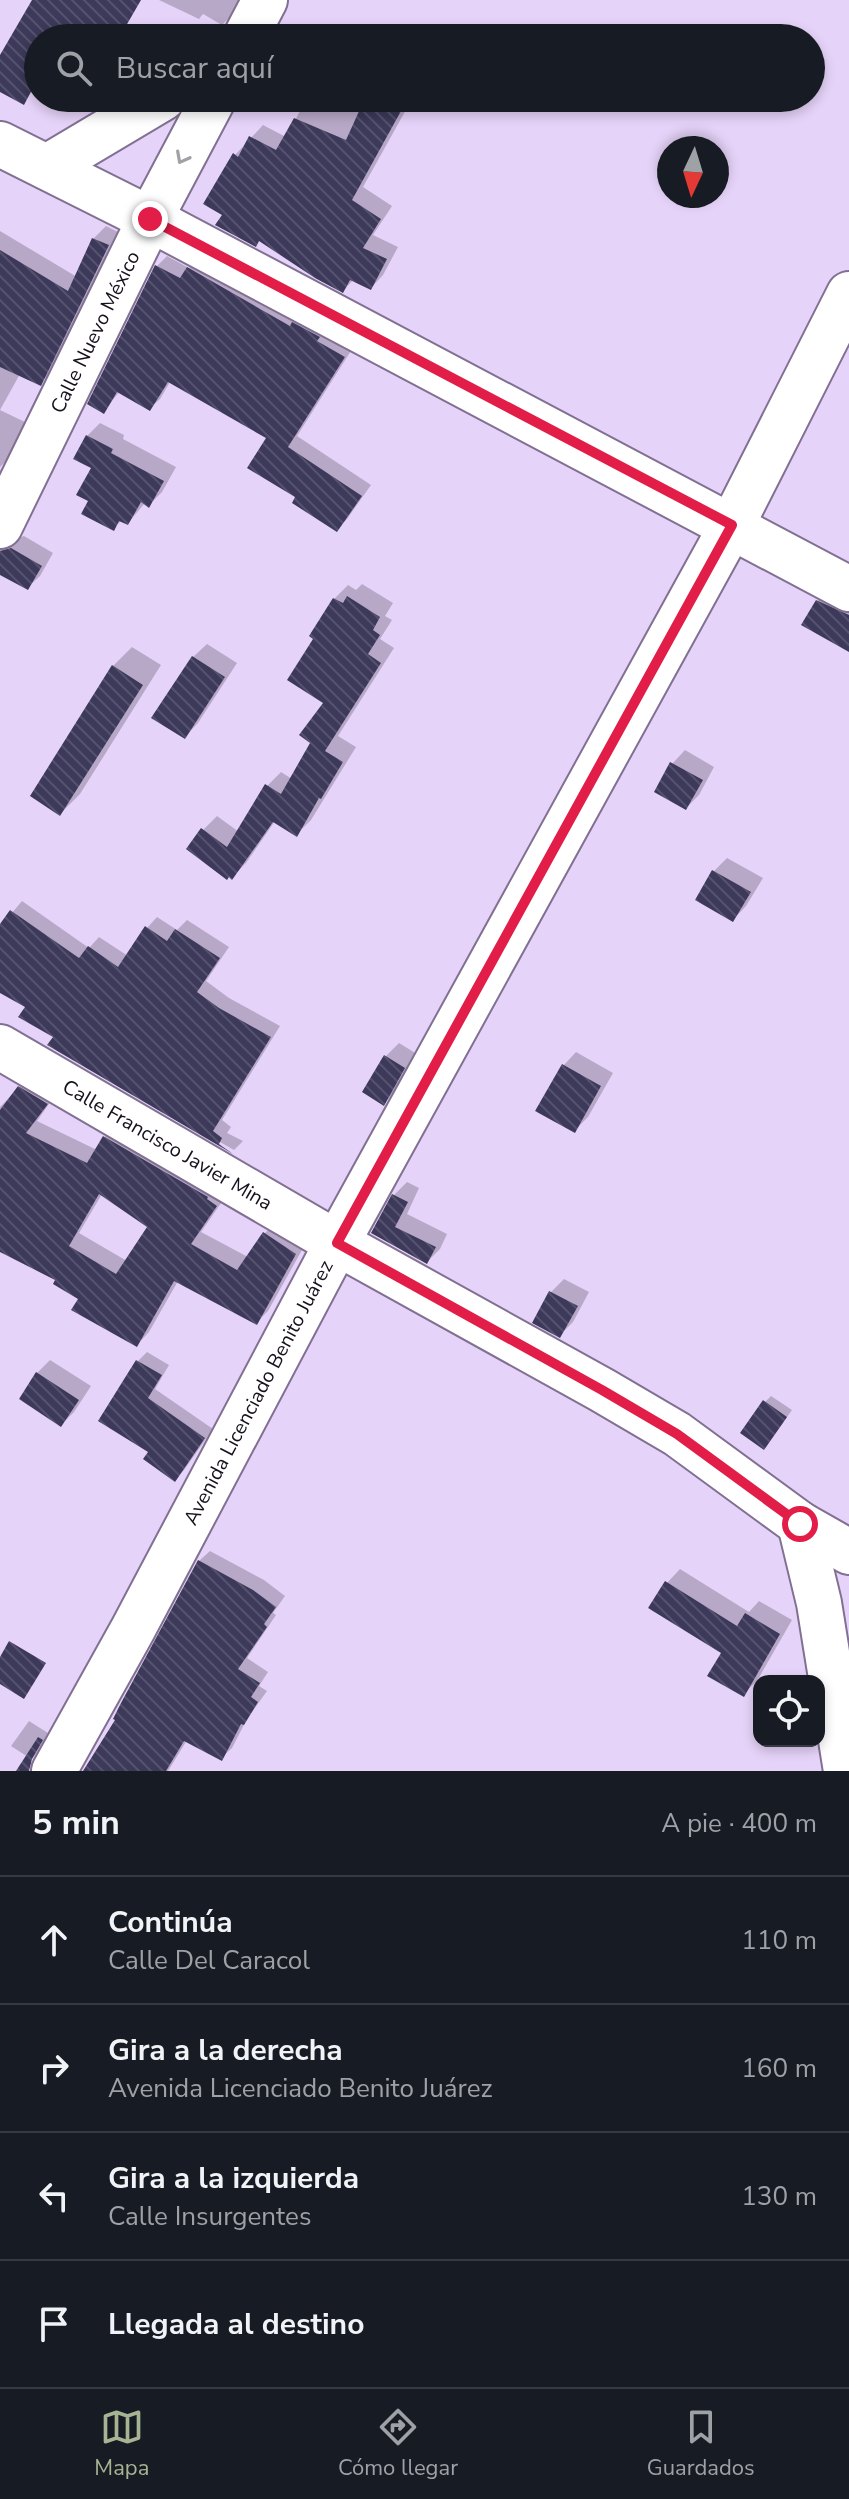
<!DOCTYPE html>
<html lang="es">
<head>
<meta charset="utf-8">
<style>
	:root { --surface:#171b24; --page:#242831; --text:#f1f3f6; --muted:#9ea1a6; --line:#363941; --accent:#a6b493 }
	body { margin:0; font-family:"Nunito Sans",sans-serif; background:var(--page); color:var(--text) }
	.controls { position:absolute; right:24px; bottom:24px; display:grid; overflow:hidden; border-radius:16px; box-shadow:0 4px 12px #0003 }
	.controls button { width:72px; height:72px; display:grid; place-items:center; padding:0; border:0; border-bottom:2px solid var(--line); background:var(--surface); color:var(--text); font:40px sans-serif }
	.compass { position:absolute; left:657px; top:136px; width:72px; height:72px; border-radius:50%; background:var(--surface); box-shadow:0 4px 12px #0003; rotate:184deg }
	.stop { position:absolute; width:24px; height:24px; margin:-18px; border:6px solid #e11d48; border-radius:50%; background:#fff }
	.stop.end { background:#e11d48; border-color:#fff; box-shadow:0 2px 8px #0008 }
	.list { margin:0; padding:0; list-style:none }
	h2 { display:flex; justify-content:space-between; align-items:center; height:104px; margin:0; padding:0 32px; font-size:34px }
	h2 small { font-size:26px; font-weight:400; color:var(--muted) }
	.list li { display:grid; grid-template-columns:52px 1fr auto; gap:24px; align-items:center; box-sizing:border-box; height:128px; padding:0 32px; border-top:2px solid var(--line) }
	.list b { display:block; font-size:30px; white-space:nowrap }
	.list p { margin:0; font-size:26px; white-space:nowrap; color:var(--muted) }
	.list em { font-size:26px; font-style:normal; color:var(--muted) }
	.icon { flex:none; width:44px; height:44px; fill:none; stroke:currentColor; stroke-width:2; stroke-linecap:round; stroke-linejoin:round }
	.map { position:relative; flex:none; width:849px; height:1771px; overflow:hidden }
	.search { position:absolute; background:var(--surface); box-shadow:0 4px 12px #0003; left:24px; right:24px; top:24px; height:88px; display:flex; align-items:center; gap:20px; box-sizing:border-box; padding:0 28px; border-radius:44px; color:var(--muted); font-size:30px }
	.sheet { height:616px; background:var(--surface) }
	nav { display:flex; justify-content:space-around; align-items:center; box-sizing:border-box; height:112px; border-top:2px solid var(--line); background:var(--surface); font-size:22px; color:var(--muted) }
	nav a { display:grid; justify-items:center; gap:4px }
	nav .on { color:var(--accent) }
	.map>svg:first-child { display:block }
	.shadow { fill:#0003; fill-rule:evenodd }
	.building { fill:url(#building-back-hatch); fill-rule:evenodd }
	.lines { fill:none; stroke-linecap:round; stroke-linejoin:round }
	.minor-casing { stroke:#817092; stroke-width:48 }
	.minor { stroke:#fff; stroke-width:44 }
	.oneway { stroke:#a29fa5 }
	.route { stroke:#e11d48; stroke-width:10 }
	.labels { text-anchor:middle; stroke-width:8; stroke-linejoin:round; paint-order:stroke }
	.street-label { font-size:20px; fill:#17101d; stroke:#e6d3f9 }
</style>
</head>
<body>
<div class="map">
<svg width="849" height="1771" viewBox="0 0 849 1771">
	<defs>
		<pattern id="building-back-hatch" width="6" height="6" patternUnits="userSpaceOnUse" patternTransform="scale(2)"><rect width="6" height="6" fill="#3c395a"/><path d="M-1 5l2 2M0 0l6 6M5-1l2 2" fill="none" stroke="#55526d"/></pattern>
	</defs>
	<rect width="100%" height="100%" fill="#e6d3f9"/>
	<path class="shadow" d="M 36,0 L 132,0 L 116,38 L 38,38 L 38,88 L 36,86 L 24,102 L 0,90 L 0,59 Z
		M 159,0 L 239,0 L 230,17 L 222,25 L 203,14 L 199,19 Z
		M 307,98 L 412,99 L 363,187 L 392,206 L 373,235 L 398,247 L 383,275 L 371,288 L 354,279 L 343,291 L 225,214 L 235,155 L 263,125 L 286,137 Z
		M 106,226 L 120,233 L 53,371 L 40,383 L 20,374 L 0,410 L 0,231 L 77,277 L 93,239 Z
		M 167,256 L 189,268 L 199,258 L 354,346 L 297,436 L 371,485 L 347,519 L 337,530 L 298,496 L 269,438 L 170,382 L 160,399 L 149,409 L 120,391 L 104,411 L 157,266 Z
		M 0,410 L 27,423 L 7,460 L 0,467 Z
		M 100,423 L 124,435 L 123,439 L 176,467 L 162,492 L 149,505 L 145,503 L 128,523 L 122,520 L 113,529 L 91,500 L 94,468 L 87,436 Z
		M 0,535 L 15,539 L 24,536 L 53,553 L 40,576 L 27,588 L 0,572 Z
		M 362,584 L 393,603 L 385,616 L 392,620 L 380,639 L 394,648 L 338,736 L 356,747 L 311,820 L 297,834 L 275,821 L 246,863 L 232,877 L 203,830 L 217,816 L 239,832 L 267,786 L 281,772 L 292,779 L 313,743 L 326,702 L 316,638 L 334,599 L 348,585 L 356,590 Z
		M 831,588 L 849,597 L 849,649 L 817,601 Z
		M 207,644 L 237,663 L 198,723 L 185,737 L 193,657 Z
		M 132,647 L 161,665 L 80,794 L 60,814 L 113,666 Z
		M 685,750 L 714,767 L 699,795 L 686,808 L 672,764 Z
		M 727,858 L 763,878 L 746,906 L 733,920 L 714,871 Z
		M 22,901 L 89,948 L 99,937 L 128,956 L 147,928 L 157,917 L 177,930 L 187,920 L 229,947 L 206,981 L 229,998 L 280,1026 L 222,1120 L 231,1127 L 227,1133 L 243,1141 L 234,1150 L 50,1045 L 56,1036 L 27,1006 L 0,990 L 0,927 Z
		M 399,1043 L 417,1054 L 397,1090 L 384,1103 L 365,1092 L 386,1056 Z
		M 576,1052 L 613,1073 L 588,1117 L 575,1130 L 563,1066 Z
		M 31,1075 L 58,1091 L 37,1121 L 97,1150 L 105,1137 L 117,1125 L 228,1193 L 201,1232 L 248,1257 L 265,1233 L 277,1221 L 307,1241 L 268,1311 L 256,1323 L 178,1281 L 149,1332 L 137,1345 L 58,1279 L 0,1219 L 0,1107 ZM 102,1194 L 149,1226 L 127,1261 L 79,1233 Z
		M 407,1182 L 419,1188 L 407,1214 L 447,1234 L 440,1249 L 427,1262 L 374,1232 L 394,1195 Z
		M 564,1279 L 589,1292 L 573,1322 L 559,1336 L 535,1322 L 551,1292 Z
		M 147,1352 L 169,1365 L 155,1389 L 213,1429 L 184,1470 L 175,1479 L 151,1451 L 138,1361 Z
		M 50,1360 L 91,1386 L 74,1412 L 61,1425 L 37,1373 Z
		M 771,1396 L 792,1410 L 770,1441 L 765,1402 Z
		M 210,1551 L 264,1580 L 285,1596 L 273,1613 L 276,1615 L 247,1658 L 268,1672 L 259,1686 L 267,1691 L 247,1719 L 232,1748 L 221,1758 L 187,1740 L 168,1771 L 84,1771 L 118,1720 L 199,1561 Z
		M 680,1569 L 749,1612 L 759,1601 L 792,1620 L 757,1681 L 743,1694 L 724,1653 L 667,1583 Z
		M 29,1721 L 48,1733 L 37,1753 L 31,1759 L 11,1746 Z"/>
	<path class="building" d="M 32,0 L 141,0 L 119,38 L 38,38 L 38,78 L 24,105 L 0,92 L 0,55 Z
		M 365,98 L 377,98 L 401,111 L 352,200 L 381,219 L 363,248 L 387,259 L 371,290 L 350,280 L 343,293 L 315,278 L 259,241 L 256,247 L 215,225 L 222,215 L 203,204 L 233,153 L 238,157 L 249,136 L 276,150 L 294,118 L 346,140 Z
		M 92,238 L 109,245 L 41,386 L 0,367 L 0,250 L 68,291 Z
		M 155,265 L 180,278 L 187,267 L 290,326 L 292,322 L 320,337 L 317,341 L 345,357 L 288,447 L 362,496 L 337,532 L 292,503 L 295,497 L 247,468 L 266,438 L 168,382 L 150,411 L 117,392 L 104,414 L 87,404 Z
		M 86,435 L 113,449 L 111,453 L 164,481 L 149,508 L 141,502 L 128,525 L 119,521 L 114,531 L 81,514 L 88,501 L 76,495 L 91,468 L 73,459 Z
		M 11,548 L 42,566 L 28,590 L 0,575 L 0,551 Z
		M 347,596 L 380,617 L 373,630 L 380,635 L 368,654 L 381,663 L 325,751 L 343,762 L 321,799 L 319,798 L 297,837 L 273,822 L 232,880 L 229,877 L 227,880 L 186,849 L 201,828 L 227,847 L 265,784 L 281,794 L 310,743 L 299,735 L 323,703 L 287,680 L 313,639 L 309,636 L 333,598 L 343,603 Z
		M 816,600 L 849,615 L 849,652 L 801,625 Z
		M 192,656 L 225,677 L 185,739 L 151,718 Z
		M 112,665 L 143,685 L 60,816 L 30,796 Z
		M 670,762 L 703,780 L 686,810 L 654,792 Z
		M 712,870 L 751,892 L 733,922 L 695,900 Z
		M 10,910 L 79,958 L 88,946 L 118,967 L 145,926 L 167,941 L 175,929 L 220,958 L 197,992 L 219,1008 L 271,1037 L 213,1131 L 222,1138 L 219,1144 L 233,1154 L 47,1045 L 53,1037 L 18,1017 L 25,1007 L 0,993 L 0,924 Z
		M 384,1055 L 405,1068 L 384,1106 L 362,1092 Z
		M 562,1064 L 601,1086 L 575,1133 L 535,1111 Z
		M 18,1086 L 48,1104 L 26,1133 L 87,1163 L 103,1136 L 208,1197 L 207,1199 L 217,1206 L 191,1244 L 237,1270 L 263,1232 L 296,1254 L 257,1325 L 174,1281 L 137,1347 L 71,1310 L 78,1299 L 53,1284 L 55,1280 L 0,1252 L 0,1110 ZM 99,1194 L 147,1227 L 116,1274 L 69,1246 Z
		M 392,1194 L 408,1202 L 395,1227 L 436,1247 L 427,1264 L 371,1233 Z
		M 549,1291 L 578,1306 L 560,1338 L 532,1323 Z
		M 136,1360 L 162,1375 L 148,1398 L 205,1438 L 175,1482 L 143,1459 L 148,1452 L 98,1421 Z
		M 36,1372 L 79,1400 L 61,1427 L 19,1399 Z
		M 763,1400 L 787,1417 L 764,1450 L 740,1433 Z
		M 198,1560 L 253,1590 L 276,1607 L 264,1624 L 267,1627 L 238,1669 L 260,1683 L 251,1697 L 258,1702 L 244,1725 L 241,1724 L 222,1761 L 184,1741 L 166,1771 L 83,1771 L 115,1720 L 113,1719 L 121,1703 Z
		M 665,1581 L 737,1626 L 745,1613 L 780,1634 L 744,1697 L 707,1676 L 721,1653 L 648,1608 Z
		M 9,1641 L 46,1663 L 24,1699 L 0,1684 L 0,1657 Z
		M 38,1737 L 43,1740 L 32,1759 L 29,1771 L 16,1771 Z"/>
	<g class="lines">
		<g class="minor-casing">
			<g id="minor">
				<path d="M 245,38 L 265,0"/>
				<path d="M 0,144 L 150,219 L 849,589"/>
				<path d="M 47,167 L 163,98"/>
				<path id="s1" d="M 0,526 L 150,219 L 214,98"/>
				<path id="s2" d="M 0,1047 L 337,1243 L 602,1390 L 677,1434 L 800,1524 L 849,1552"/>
				<path d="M 800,1524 L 819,1603 L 846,1771"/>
				<path id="s3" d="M 54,1771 L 133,1629 L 337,1243 L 732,525 L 849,294"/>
			</g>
		</g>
		<use href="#minor" class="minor"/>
	</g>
	<defs><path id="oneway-chevron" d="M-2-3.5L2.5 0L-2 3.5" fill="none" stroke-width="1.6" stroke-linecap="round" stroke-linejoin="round" transform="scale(2)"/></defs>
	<use class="oneway" href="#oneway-chevron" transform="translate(182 158) rotate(118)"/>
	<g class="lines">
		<path class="route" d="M 150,219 L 732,525 L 337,1243 L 602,1390 L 677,1434 L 800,1524"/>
	</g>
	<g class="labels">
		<g class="street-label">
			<text dy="7" stroke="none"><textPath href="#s1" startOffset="216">Calle Nuevo México</textPath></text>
			<text dy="7" stroke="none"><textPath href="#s2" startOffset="194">Calle Francisco Javier Mina</textPath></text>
			<text dy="7" stroke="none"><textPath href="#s3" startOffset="430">Avenida Licenciado Benito Juárez</textPath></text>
		</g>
	</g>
</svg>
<div class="controls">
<button><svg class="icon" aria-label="locate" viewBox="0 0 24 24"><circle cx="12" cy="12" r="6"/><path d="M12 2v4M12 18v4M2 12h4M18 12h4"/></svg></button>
</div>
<svg class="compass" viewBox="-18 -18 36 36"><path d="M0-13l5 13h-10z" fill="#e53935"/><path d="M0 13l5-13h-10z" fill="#9ea1a6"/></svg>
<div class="stop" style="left:800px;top:1524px"></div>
<div class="stop end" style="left:150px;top:219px"></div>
<div class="search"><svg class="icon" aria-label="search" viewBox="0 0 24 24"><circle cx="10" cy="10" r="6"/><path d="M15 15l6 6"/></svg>Buscar aquí</div>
</div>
<section class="sheet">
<h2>5 min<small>A pie · 400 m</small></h2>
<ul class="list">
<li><svg class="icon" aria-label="ahead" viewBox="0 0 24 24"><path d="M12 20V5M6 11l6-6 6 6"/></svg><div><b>Continúa</b><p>Calle Del Caracol</p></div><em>110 m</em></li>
<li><svg class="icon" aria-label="right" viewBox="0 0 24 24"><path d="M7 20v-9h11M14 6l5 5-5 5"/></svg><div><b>Gira a la derecha</b><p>Avenida Licenciado Benito Juárez</p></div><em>160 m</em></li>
<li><svg class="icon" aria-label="left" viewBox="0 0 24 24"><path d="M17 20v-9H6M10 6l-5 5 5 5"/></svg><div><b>Gira a la izquierda</b><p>Calle Insurgentes</p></div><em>130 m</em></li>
<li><svg class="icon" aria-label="arrive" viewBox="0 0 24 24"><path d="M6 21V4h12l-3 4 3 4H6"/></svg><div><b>Llegada al destino</b></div></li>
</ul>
</section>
<nav>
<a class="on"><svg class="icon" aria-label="map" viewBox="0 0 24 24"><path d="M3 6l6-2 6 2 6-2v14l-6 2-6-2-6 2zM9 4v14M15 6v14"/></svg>Mapa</a>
<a><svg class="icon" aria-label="directions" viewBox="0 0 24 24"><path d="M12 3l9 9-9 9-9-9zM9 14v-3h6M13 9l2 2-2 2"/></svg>Cómo llegar</a>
<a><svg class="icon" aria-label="saved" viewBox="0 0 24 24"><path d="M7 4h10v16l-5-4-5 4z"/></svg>Guardados</a>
</nav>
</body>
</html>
